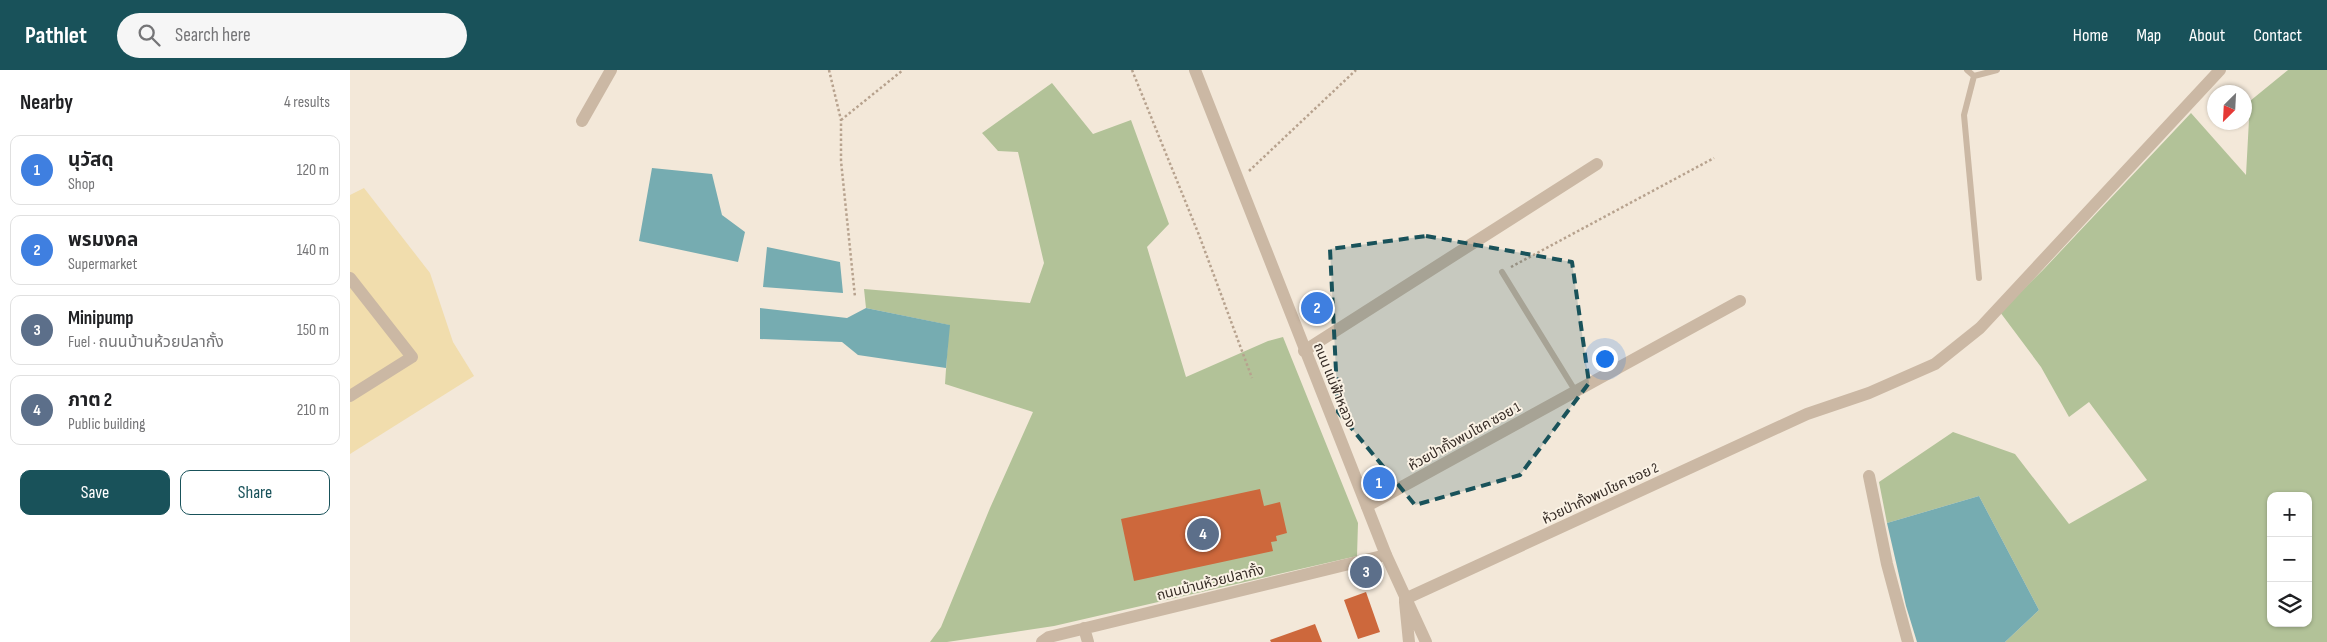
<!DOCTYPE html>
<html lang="en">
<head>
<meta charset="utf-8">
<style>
	:root { --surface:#fff; --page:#f6f6f6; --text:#202124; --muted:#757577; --line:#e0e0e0; --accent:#19525a }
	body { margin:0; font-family:"Sofia Sans Condensed","Noto Sans Thai",sans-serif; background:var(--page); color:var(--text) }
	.controls { position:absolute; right:15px; bottom:15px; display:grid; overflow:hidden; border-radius:10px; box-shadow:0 1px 4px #0004 }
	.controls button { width:45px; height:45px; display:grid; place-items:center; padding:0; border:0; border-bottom:1px solid var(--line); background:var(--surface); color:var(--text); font:25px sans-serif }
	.compass { position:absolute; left:1857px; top:15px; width:45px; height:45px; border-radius:50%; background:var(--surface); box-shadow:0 1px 4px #0004; rotate:204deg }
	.you { position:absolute; left:1254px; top:288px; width:18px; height:18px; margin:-12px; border:4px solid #fff; border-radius:50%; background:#1a73e8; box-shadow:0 0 0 8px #1a73e833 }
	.badge { display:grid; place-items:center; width:32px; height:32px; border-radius:50%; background:var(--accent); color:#fff; font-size:16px; font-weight:700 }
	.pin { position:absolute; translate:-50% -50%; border:2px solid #fff; box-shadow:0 1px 5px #0006 }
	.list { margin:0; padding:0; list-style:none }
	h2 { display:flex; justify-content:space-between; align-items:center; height:65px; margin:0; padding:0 20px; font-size:21px }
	h2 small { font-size:16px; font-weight:400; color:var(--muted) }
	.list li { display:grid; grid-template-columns:32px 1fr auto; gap:15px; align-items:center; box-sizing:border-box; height:70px; margin:0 10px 10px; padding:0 10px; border:1px solid var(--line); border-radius:10px }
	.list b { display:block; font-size:19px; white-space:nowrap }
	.list p { margin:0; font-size:16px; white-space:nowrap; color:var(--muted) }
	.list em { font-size:16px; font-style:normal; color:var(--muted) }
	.actions { display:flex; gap:10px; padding:15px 20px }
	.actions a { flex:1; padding:11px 0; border:1px solid var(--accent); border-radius:10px; text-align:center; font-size:18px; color:var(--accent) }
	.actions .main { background:var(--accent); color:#fff }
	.icon { flex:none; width:28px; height:28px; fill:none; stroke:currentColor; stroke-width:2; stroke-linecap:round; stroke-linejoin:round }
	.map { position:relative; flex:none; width:1977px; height:572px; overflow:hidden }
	header { display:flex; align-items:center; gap:30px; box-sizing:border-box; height:70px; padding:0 25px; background:var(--accent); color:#fff }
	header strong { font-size:24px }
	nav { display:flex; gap:28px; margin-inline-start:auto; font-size:18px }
	.search { width:350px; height:45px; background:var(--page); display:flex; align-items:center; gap:12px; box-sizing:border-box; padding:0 18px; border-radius:28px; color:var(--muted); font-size:19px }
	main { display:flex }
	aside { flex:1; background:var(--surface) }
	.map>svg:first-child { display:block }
	.green { fill:#b2c298; fill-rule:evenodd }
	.sand { fill:#f1ddad }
	.water { fill:#76acb1 }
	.building { fill:#cd683c }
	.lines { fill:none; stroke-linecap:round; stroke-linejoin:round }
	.path { stroke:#b7a28e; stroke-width:2.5; stroke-dasharray:2.5 2.5; stroke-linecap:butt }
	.service { stroke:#cbb8a4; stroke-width:6 }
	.minor { stroke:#cbb8a4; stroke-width:12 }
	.tertiary { stroke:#cbb8a4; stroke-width:12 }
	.marked { fill:#19525a; fill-opacity:0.2; stroke:#19525a; stroke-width:4; stroke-dasharray:10 6; stroke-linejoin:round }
	.labels { text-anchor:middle; stroke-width:4; stroke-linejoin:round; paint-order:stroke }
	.street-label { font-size:14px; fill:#362c26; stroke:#faf2e5 }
</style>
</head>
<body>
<header>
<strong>Pathlet</strong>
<div class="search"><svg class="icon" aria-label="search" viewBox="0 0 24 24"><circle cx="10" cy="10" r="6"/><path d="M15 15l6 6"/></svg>Search here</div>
<nav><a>Home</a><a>Map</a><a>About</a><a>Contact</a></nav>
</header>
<main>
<aside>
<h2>Nearby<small>4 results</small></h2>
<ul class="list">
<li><span class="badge" style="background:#3f7fe0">1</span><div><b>นุวัสดุ</b><p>Shop</p></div><em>120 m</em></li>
<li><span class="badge" style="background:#3f7fe0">2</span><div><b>พรมงคล</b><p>Supermarket</p></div><em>140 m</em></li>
<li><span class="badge" style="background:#5c6f8a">3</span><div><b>Minipump</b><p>Fuel · ถนนบ้านห้วยปลากั้ง</p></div><em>150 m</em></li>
<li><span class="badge" style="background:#5c6f8a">4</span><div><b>ภาต 2</b><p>Public building</p></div><em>210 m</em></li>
</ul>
<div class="actions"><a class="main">Save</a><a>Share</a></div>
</aside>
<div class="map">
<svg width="1977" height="572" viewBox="0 0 1977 572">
	<rect width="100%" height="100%" fill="#f3e8d9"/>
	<path class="green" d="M 1938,0 L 1977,0 L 1977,572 L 1655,572 L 1689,540 L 1629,426 L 1537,453 L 1529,412 L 1603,362 L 1665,384 L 1719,454 L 1797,410 L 1739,332 L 1719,347 L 1691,297 L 1650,242 L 1693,200 L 1841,43 L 1896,105 L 1900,31 ZM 1921,426 L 1958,426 L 1958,553 L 1921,553 Z
		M 702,13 L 743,64 L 781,50 L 819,154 L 797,177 L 836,307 L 918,271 L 933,267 L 1008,453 L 1007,486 L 704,556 L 597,572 L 580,572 L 591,557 L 640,438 L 683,342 L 595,314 L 599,255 L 516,238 L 514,219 L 680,233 L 694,193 L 668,82 L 648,81 L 632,63 Z"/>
	<path class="sand" d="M 14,118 L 80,203 L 103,272 L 124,306 L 0,384 L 0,125 Z"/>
	<path class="water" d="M 302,98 L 362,104 L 372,145 L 395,162 L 388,192 L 289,171 Z
		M 417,177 L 490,192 L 493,223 L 413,217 Z
		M 410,238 L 497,248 L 516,238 L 600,255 L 596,298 L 508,285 L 492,272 L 410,269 Z
		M 1629,426 L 1689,540 L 1655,572 L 1567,572 L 1556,536 L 1537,453 Z"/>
	<path class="building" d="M 969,221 L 981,248 L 964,255 L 952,228 Z
		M 910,419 L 914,436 L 930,432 L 937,463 L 926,466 L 927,471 L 921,472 L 923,481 L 784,511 L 771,449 Z
		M 1016,522 L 1030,562 L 1008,569 L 994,530 Z
		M 965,554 L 972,572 L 921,572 L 920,570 Z"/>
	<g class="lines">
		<path class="path" d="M 479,0 L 491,50 L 491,91 L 505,227
			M 782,0 L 849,165 L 902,308
			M 491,50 L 553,0
			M 899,101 L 1006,0
			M 1161,197 L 1364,88"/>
		<path class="service" d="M 1617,0 L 1624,6 L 1647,0
			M 1624,6 L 1614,45 L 1629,208
			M 1152,202 L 1226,322"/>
		<path class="minor" d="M 232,51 L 261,0
			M 0,208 L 62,287 L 0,326
			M 954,281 L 1247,94
			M 1519,406 L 1537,494 L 1558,572
			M 1017,436 L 1390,231
			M 1055,529 L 1457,344 L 1519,323 L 1585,294 L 1630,258 L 1870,0
			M 734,558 L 738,572
			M 692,572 L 699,567 L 1036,485"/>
		<path class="tertiary" d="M 845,0 L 1036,485 L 1076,572
			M 1055,532 L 1059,572"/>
	</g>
	<path class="marked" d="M 1076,166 L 1222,192 L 1239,313 L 1170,405 L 1065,435 L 988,342 L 980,179 Z"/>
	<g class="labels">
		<g class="street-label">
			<text transform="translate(985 315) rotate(68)" y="5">ถนน แม่ฟ้าหลวง</text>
			<text transform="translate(1114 366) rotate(-29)" y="5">ห้วยป่ากั้งพบโชค ซอย 1</text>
			<text transform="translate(1250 423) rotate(-25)" y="5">ห้วยป่ากั้งพบโชค ซอย 2</text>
			<text transform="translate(860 512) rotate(-14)" y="5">ถนนบ้านห้วยปลากั้ง</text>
		</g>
	</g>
</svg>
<div class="controls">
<button>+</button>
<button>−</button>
<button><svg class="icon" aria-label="layers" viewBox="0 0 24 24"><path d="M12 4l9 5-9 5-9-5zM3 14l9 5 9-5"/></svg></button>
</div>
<svg class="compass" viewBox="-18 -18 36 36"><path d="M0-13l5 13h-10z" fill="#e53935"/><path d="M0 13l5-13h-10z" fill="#757577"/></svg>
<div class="you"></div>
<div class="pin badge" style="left:1029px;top:413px;background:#3f7fe0">1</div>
<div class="pin badge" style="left:967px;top:238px;background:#3f7fe0">2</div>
<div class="pin badge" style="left:1016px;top:502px;background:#5c6f8a">3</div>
<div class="pin badge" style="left:853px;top:464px;background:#5c6f8a">4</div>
</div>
</main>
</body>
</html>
